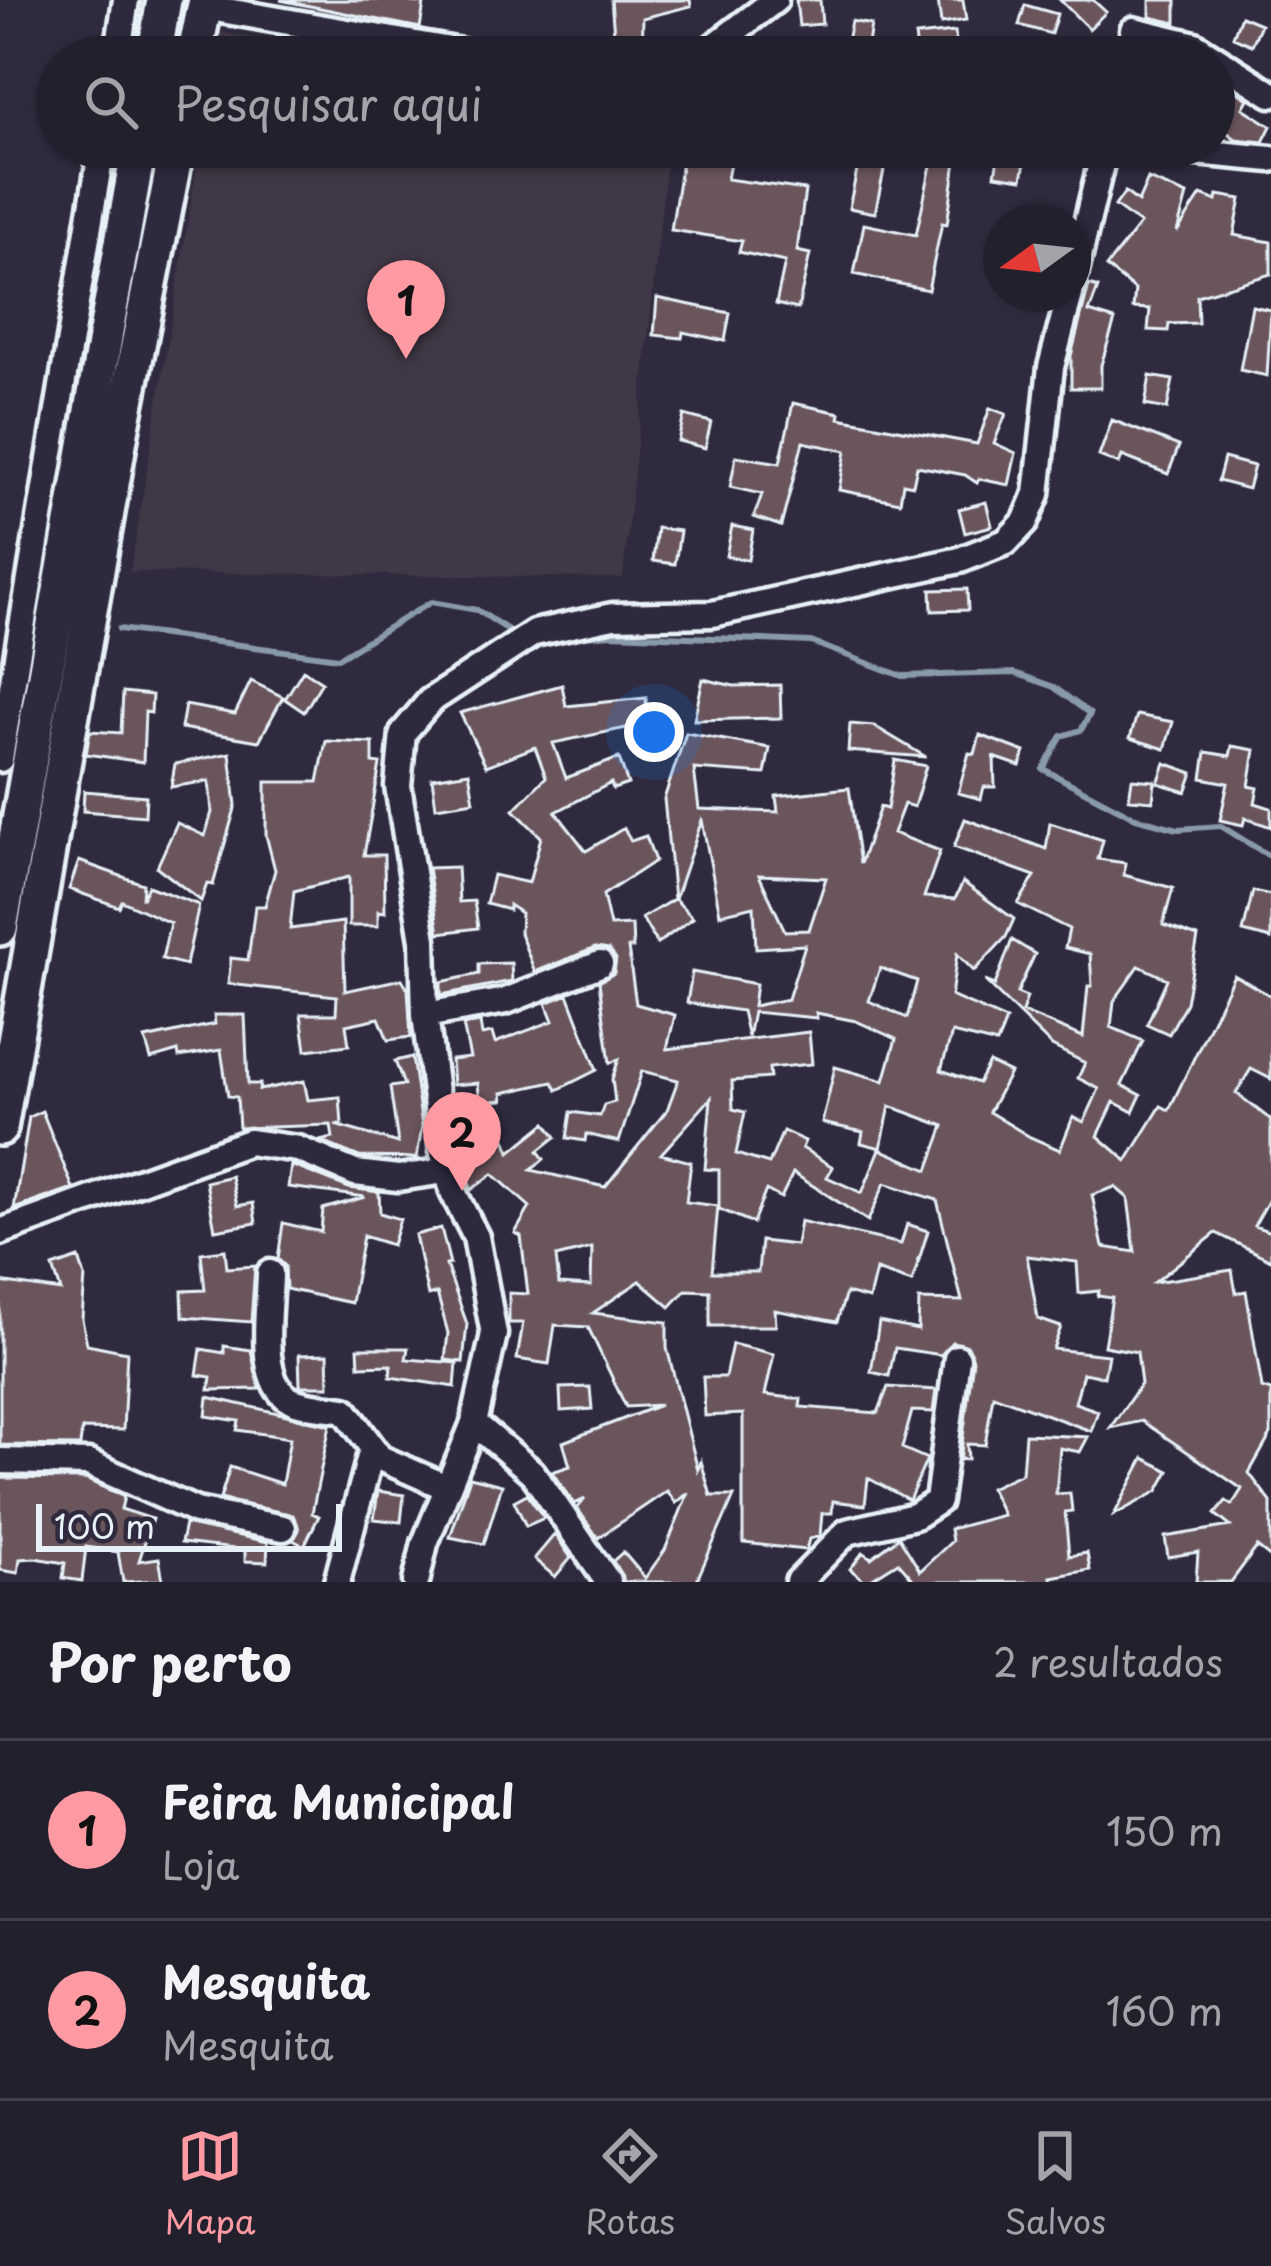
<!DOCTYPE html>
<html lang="pt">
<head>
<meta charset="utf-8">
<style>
	:root { --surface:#23202e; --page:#2b2836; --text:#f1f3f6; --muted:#a3a3aa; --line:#403e4a; --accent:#ff9aa2 }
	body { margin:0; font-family:"Playpen Sans",sans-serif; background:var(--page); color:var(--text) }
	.compass { position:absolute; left:983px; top:204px; width:108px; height:108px; border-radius:50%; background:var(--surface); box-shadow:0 3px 9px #0004; rotate:255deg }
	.scale { position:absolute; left:36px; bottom:30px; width:306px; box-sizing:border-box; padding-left:12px; border:6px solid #e8f1f8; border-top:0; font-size:33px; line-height:42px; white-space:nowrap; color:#e8f1f8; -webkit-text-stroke:9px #2f2a3d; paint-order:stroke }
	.you { position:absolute; left:654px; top:732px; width:42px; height:42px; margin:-30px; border:9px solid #fff; border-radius:50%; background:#1a73e8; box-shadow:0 0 0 18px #1a73e833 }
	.badge { display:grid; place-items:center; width:78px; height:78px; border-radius:50%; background:var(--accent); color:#111; font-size:39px; font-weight:700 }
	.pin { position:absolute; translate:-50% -99px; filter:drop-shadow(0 3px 6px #0008) }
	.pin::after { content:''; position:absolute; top:63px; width:42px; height:36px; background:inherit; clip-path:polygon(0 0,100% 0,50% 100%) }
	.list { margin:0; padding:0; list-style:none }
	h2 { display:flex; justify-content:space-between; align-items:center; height:156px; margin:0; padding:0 48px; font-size:51px }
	h2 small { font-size:39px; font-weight:400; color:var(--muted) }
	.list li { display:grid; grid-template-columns:78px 1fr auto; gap:36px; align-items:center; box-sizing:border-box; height:180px; padding:0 48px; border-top:3px solid var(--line) }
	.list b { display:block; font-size:45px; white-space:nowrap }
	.list p { margin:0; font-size:39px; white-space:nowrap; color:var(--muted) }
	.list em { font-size:39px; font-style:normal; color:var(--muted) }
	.icon { flex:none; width:66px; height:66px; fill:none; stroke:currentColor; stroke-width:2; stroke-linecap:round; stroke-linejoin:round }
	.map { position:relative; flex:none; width:1271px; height:1582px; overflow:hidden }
	.search { position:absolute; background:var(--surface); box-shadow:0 3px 9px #0004; left:36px; right:36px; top:36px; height:132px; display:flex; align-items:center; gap:30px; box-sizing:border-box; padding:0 42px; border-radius:66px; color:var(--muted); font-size:45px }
	.sheet { height:516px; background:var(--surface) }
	nav { display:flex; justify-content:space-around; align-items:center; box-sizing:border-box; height:168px; border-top:3px solid var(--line); background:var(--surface); font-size:33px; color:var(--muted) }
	nav a { display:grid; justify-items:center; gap:6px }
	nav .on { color:var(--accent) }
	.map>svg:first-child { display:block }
	.built { fill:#413746 }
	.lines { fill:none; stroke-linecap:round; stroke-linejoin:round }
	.stream { stroke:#899aa9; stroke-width:6 }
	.building { fill:#6b555b; stroke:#e8f1f8; stroke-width:3; fill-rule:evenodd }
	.street-casing { stroke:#e8f1f8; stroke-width:33 }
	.secondary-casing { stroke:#e8f1f8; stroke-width:42 }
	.street { stroke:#2f2a3d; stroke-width:24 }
	.secondary { stroke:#2f2a3d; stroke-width:33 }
</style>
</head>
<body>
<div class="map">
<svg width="1271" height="1582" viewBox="0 0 1271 1582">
	<rect width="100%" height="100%" fill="#2f2a3d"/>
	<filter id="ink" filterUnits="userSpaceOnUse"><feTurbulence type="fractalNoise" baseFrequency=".00833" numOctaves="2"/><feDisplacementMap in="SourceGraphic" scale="24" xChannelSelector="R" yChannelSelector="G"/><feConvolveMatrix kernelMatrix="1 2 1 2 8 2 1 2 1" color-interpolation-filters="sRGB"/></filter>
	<g filter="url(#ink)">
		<path class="built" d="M 219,32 L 363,57 L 215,57 Z
			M 200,147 L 668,147 L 623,578 L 130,572 Z"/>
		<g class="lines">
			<path class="stream" d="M 119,629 L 338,658 L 431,602 L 477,610 L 516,635
				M 569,637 L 613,634 L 811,642 L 902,676 L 1015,673 L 1054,687 L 1090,714 L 1081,730 L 1062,736 L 1043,769 L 1136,818 L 1178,829 L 1221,826 L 1271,857"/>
		</g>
		<path class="building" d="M 280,0 L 398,0 L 424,4 L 420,28 Z
			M 611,0 L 690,0 L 691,6 L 643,18 L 642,57 L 616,57 Z
			M 796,0 L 820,0 L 822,24 L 799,26 Z
			M 938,0 L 963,0 L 966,20 L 941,24 Z
			M 1060,0 L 1093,0 L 1106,12 L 1089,29 Z
			M 1150,0 L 1176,0 L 1176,23 L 1150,17 Z
			M 1025,5 L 1057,14 L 1051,34 L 1019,25 Z
			M 1241,16 L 1261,24 L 1252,45 L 1233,37 Z
			M 851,21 L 871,25 L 866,57 L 844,57 Z
			M 955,32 L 957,53 L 918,57 L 915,36 Z
			M 1214,77 L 1248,99 L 1243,108 L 1271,126 L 1263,142 L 1236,139 L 1214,123 Z
			M 862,147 L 889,147 L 875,213 L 849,208 Z
			M 935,147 L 958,147 L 947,224 L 942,223 L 928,290 L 854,274 L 864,224 L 916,235 Z
			M 684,149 L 731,158 L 727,179 L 805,190 L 797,251 L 810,254 L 798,309 L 776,304 L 785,262 L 739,252 L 742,241 L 671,230 Z
			M 999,152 L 1026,156 L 1022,179 L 995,175 Z
			M 1148,179 L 1187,195 L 1177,232 L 1201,195 L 1217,201 L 1218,195 L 1241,199 L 1234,235 L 1271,242 L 1271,274 L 1197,296 L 1198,323 L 1169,324 L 1168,331 L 1148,330 L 1150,309 L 1133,308 L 1135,290 L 1106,267 L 1140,224 L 1115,206 L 1125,192 L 1138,202 Z
			M 1089,285 L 1098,288 L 1089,312 L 1115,320 L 1101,365 L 1101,388 L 1071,388 L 1071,356 Z
			M 657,298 L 730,313 L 725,341 L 683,332 L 682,338 L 654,335 Z
			M 1252,306 L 1271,310 L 1267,376 L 1240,370 Z
			M 1150,376 L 1173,380 L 1167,409 L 1145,405 Z
			M 793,403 L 840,413 L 839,418 L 977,444 L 990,408 L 1006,414 L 994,443 L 1016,453 L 1009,485 L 979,479 L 977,483 L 965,475 L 917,466 L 913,485 L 903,483 L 900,502 L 839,490 L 846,451 L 803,442 L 781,526 L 754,517 L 762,494 L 730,487 L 736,456 L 780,463 Z
			M 684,415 L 711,422 L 705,448 L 678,441 Z
			M 1112,420 L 1179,446 L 1168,474 L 1122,456 L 1119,464 L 1099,456 Z
			M 1224,458 L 1254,466 L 1248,489 L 1218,481 Z
			M 986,502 L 992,526 L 965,533 L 959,509 Z
			M 732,526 L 753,530 L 748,560 L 726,556 Z
			M 657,528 L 680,531 L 675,564 L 653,561 Z
			M 967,589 L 968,610 L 932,611 L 931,590 Z
			M 303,670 L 322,682 L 304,712 L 285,699 Z
			M 703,679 L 734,686 L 780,685 L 781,718 L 694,720 Z
			M 251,681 L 283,697 L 259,741 L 181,728 L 185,705 L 235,714 Z
			M 562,685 L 566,706 L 646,698 L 646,724 L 553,743 L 566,778 L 619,758 L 628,784 L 613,789 L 611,783 L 556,812 L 586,851 L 624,828 L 631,841 L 646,836 L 655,861 L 603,895 L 610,926 L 632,925 L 633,948 L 628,948 L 636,1004 L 675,1015 L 667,1049 L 809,1032 L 812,1064 L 769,1068 L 770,1078 L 732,1081 L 733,1109 L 745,1112 L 736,1154 L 769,1164 L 783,1131 L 805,1141 L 802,1148 L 833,1167 L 827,1177 L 862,1193 L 880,1149 L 928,1170 L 944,1126 L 890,1106 L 881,1148 L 861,1143 L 863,1132 L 822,1123 L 835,1067 L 884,1081 L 896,1039 L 856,1021 L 816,1013 L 817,1018 L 753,1012 L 748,1037 L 742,1011 L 687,1003 L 692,972 L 756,984 L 753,1006 L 788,999 L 805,945 L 756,948 L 754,906 L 720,914 L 702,820 L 675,899 L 693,918 L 657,944 L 642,918 L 674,899 L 664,799 L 686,733 L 770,748 L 765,774 L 694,769 L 699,809 L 778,812 L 776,796 L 849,788 L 860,864 L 880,807 L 887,809 L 895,760 L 926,766 L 914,807 L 904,804 L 893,833 L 940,851 L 924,897 L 955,899 L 963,882 L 1014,919 L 1006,937 L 974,971 L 957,954 L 951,996 L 1006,1020 L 997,1044 L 952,1033 L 941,1070 L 978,1083 L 989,1063 L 1010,1073 L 989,1112 L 1030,1137 L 1060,1150 L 1073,1117 L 1084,1122 L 1099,1089 L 1078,1078 L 1085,1063 L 1052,1046 L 985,981 L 995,985 L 1012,940 L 1035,954 L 1017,993 L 1027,997 L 1022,1012 L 1083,1037 L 1088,986 L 1092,986 L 1090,954 L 1065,948 L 1069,929 L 1018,904 L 1035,876 L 954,847 L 965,819 L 1046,849 L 1050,823 L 1103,840 L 1098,859 L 1125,863 L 1124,875 L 1173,888 L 1163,925 L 1198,937 L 1186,1003 L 1169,1034 L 1147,1024 L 1167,979 L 1139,966 L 1114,1001 L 1111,1027 L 1143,1041 L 1122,1085 L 1141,1095 L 1133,1112 L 1114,1102 L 1098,1136 L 1127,1161 L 1161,1106 L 1169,1110 L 1234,975 L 1271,996 L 1271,1079 L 1251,1069 L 1236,1093 L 1271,1120 L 1271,1196 L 1254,1226 L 1271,1232 L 1271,1260 L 1216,1233 L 1155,1282 L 1232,1270 L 1236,1293 L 1246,1291 L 1262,1388 L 1271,1391 L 1271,1434 L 1249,1473 L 1271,1502 L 1271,1558 L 1257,1547 L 1231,1582 L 1196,1582 L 1198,1552 L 1168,1557 L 1165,1537 L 1230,1526 L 1215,1514 L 1226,1501 L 1232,1505 L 1242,1489 L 1142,1421 L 1110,1428 L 1141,1384 L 1137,1352 L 1104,1346 L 1112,1298 L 1098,1296 L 1099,1291 L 1079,1293 L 1077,1262 L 1027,1256 L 1038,1319 L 1061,1327 L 1053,1349 L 1108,1355 L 1104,1377 L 1083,1373 L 1075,1403 L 1098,1411 L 1091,1431 L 993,1395 L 985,1445 L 967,1444 L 968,1459 L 960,1460 L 973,1360 L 968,1346 L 952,1342 L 941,1355 L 895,1348 L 889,1376 L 871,1372 L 879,1322 L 918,1330 L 919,1300 L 962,1301 L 937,1200 L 885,1183 L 868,1221 L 793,1173 L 781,1198 L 766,1190 L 753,1223 L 719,1209 L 719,1170 L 705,1169 L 711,1098 L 661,1154 L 691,1162 L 686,1202 L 718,1206 L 712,1272 L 758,1272 L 761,1241 L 796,1245 L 800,1221 L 901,1244 L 907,1224 L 928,1231 L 912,1282 L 876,1270 L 869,1299 L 846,1293 L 837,1322 L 775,1310 L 776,1326 L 710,1326 L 710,1291 L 686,1290 L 670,1307 L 640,1281 L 593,1313 L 667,1322 L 667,1348 L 698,1470 L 701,1461 L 711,1496 L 734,1496 L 696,1582 L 624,1582 L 613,1561 L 623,1552 L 645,1578 L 665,1550 L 688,1493 L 676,1503 L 667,1491 L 598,1538 L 577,1508 L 585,1499 L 574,1504 L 552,1472 L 570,1466 L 563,1442 L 660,1405 L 626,1407 L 588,1327 L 555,1325 L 549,1364 L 517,1359 L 523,1323 L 509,1323 L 509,1293 L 528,1294 L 521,1236 L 515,1233 L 530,1207 L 493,1174 L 471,1190 L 456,1127 L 481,1114 L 478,1083 L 453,1085 L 451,1060 L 470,1058 L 463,1025 L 480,1022 L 482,1035 L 492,1033 L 495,1043 L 553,1021 L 546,1003 L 568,994 L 597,1070 L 557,1090 L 553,1082 L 502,1093 L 503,1100 L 491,1101 L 510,1152 L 546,1123 L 556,1137 L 538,1151 L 544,1159 L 531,1170 L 605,1187 L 667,1110 L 678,1080 L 642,1071 L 619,1142 L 586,1134 L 585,1141 L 567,1138 L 571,1112 L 600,1116 L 604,1105 L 615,1102 L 612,1079 L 619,1059 L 610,1063 L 599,982 L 614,973 L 616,959 L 609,950 L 595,948 L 535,972 L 520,933 L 521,913 L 509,905 L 509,910 L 486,904 L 493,875 L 529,883 L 541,837 L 514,810 L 546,777 L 535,747 L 486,766 L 460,713 ZM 759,875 L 826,878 L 809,930 L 785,931 ZM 880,968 L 917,981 L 907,1018 L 869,1001 ZM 1115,1187 L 1128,1198 L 1135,1252 L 1103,1247 L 1092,1195 ZM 592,1248 L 591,1286 L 559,1284 L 556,1257 Z
			M 123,692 L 152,695 L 151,713 L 145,712 L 143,762 L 86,754 L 90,731 L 121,733 Z
			M 1137,715 L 1173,722 L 1165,749 L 1130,738 Z
			M 850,724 L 874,726 L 926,757 L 848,751 Z
			M 980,735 L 1025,752 L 1020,766 L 994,757 L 995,787 L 984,787 L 981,799 L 958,793 L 969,753 L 975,754 Z
			M 326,741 L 373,743 L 373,763 L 380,764 L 364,855 L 384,855 L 385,912 L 378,911 L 378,926 L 349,926 L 349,877 L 294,891 L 290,929 L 343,922 L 345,991 L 402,979 L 408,989 L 411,1037 L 388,1040 L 379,1018 L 346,1025 L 349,1045 L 306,1050 L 301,1014 L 336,1014 L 337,996 L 228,984 L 231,958 L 248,960 L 255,906 L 265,906 L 275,870 L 266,835 L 266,782 L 318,782 Z
			M 1232,746 L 1255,750 L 1249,786 L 1258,788 L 1255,803 L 1271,808 L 1271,827 L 1245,818 L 1243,825 L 1220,820 L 1228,783 L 1202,778 L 1206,752 L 1230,756 Z
			M 230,753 L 236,805 L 213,885 L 207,884 L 201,901 L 157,867 L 177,823 L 205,836 L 212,812 L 209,781 L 171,787 L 175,764 Z
			M 1165,763 L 1193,773 L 1186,792 L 1158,783 Z
			M 469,772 L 474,801 L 436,807 L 432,778 Z
			M 1132,779 L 1155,781 L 1153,801 L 1129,799 Z
			M 84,791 L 146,796 L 145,816 L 83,811 Z
			M 79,861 L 143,884 L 142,899 L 148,886 L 199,905 L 186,965 L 162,959 L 170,923 L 122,901 L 119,907 L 69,889 Z
			M 457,867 L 459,902 L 474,901 L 478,928 L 439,933 L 428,868 Z
			M 1253,891 L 1271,895 L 1271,939 L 1243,932 Z
			M 511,963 L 512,981 L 441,995 L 441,982 L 479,974 L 479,964 Z
			M 214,1015 L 245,1015 L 248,1084 L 260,1084 L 259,1090 L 304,1081 L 308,1100 L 340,1097 L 342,1125 L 335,1125 L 398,1143 L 390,1087 L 404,1085 L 395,1061 L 412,1057 L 422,1126 L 417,1158 L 359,1157 L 320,1141 L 333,1138 L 331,1125 L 239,1128 L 237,1097 L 228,1096 L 221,1050 L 179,1057 L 178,1051 L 151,1059 L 145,1039 L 215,1024 Z
			M 42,1111 L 73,1188 L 14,1209 L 29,1117 Z
			M 291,1165 L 349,1188 L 379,1192 L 380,1213 L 400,1219 L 392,1245 L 363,1236 L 351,1303 L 286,1289 L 285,1266 L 278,1259 L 283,1223 L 321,1232 L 323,1209 L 365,1197 L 288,1187 Z
			M 231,1176 L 237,1206 L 253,1203 L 256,1223 L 215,1230 L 206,1182 Z
			M 441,1228 L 450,1264 L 446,1265 L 467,1324 L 463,1362 L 445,1360 L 448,1333 L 437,1293 L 428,1296 L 415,1235 Z
			M 225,1250 L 227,1268 L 255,1266 L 251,1322 L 183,1317 L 182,1291 L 205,1290 L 201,1253 Z
			M 79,1258 L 85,1277 L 82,1319 L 87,1344 L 127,1352 L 123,1430 L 82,1429 L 80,1446 L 0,1445 L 0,1282 L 61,1291 L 53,1267 Z
			M 732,1344 L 774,1354 L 765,1395 L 801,1399 L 800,1407 L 878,1413 L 888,1387 L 936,1390 L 933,1412 L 912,1411 L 902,1448 L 927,1459 L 909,1500 L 868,1478 L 865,1505 L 833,1501 L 832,1513 L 822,1513 L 820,1536 L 809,1539 L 806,1550 L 743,1543 L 743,1414 L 705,1416 L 703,1377 L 725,1377 Z
			M 224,1346 L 251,1350 L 260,1389 L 209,1390 L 211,1377 L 197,1375 L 201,1349 L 224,1353 Z
			M 358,1348 L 408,1348 L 406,1359 L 457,1363 L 455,1387 L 390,1377 L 391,1365 L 359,1366 Z
			M 328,1354 L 329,1386 L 300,1386 L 299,1355 Z
			M 590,1387 L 592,1409 L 561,1411 L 560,1388 Z
			M 208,1397 L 330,1425 L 312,1513 L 319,1516 L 304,1546 L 293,1540 L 299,1530 L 293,1515 L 220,1499 L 230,1467 L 282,1484 L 290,1438 L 237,1430 L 239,1421 L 206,1416 Z
			M 1025,1434 L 1088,1437 L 1080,1452 L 1060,1448 L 1056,1494 L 1070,1493 L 1072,1511 L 1065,1512 L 1069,1556 L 1087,1553 L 1090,1570 L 1051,1577 L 1052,1582 L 908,1582 L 912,1578 L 898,1562 L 866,1582 L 850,1569 L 863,1552 L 871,1558 L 899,1537 L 920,1571 L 952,1541 L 950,1529 L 1003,1515 L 990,1488 L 1022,1473 Z
			M 1144,1458 L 1169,1471 L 1158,1491 L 1114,1515 Z
			M 470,1477 L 502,1485 L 484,1544 L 450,1537 Z
			M 0,1478 L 85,1479 L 124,1497 L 121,1509 L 152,1519 L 139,1561 L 159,1558 L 163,1580 L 123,1582 L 118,1552 L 86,1547 L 82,1581 L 63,1578 L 65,1563 L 35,1558 L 20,1559 L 18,1573 L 0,1570 Z
			M 378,1491 L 404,1495 L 401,1522 L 374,1519 Z
			M 527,1494 L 544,1518 L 526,1526 L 514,1501 Z
			M 185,1524 L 268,1542 L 267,1562 L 245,1561 L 245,1550 L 181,1543 Z
			M 555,1534 L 571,1558 L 555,1577 L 534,1559 Z"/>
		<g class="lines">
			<g class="street-casing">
				<path id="street" d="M 204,7 L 490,57
					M 1133,30 L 1195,45 L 1271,94
					M 117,57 L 126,0
					M 700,57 L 775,0
					M 1142,147 L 1271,159
					M 1073,281 L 1105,147
					M 0,759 L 102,147
					M 425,1015 L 506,1001 L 600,964
					M 0,1232 L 249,1142 L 298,1149 L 355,1173 L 398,1178 L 446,1171
					M 270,1273 C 270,1306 256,1379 289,1399 C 304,1407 327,1407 345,1410 L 380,1458 L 446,1487
					M 474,1423 L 533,1473 L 608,1582
					M 0,1461 L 89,1463 L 196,1511 L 283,1528
					M 337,1582 L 372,1449
					M 416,1582 L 425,1543 L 474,1423 L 494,1334 L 476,1237 L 453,1192 L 443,1153 L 425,1015 L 423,940 L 398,786 L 403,733 L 430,701 L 534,633 L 613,616 L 712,614 L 960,560 L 1006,542 L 1025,522 L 1037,494 L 1051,367 L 1070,294
					M 798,1582 L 847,1532 L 915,1516 L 938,1501 L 957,1358"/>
			</g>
			<g class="secondary-casing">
				<path id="secondary" d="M 154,57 L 164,0
					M 194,57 L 206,0
					M 0,928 L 139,147
					M 0,1128 L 121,432 L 177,147"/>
			</g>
			<use href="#street" class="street"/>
			<use href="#secondary" class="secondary"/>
		</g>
	</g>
</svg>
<svg class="compass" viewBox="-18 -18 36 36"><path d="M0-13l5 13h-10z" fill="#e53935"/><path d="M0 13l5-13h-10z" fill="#a3a3aa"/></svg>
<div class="scale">100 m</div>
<div class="you"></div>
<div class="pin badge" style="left:406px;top:359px">1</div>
<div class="pin badge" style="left:462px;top:1191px">2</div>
<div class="search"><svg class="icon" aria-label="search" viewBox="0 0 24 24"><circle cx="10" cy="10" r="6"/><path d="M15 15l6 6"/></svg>Pesquisar aqui</div>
</div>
<section class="sheet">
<h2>Por perto<small>2 resultados</small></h2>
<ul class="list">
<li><span class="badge">1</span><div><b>Feira Municipal</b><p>Loja</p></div><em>150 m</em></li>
<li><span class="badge">2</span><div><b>Mesquita</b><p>Mesquita</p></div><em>160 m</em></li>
</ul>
</section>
<nav>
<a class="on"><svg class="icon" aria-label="map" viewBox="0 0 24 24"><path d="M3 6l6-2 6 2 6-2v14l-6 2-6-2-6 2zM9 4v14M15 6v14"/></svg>Mapa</a>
<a><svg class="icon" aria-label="directions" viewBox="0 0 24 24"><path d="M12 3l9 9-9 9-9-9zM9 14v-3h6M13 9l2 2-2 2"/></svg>Rotas</a>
<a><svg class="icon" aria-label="saved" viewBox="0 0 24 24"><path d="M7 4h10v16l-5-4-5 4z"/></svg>Salvos</a>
</nav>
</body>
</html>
